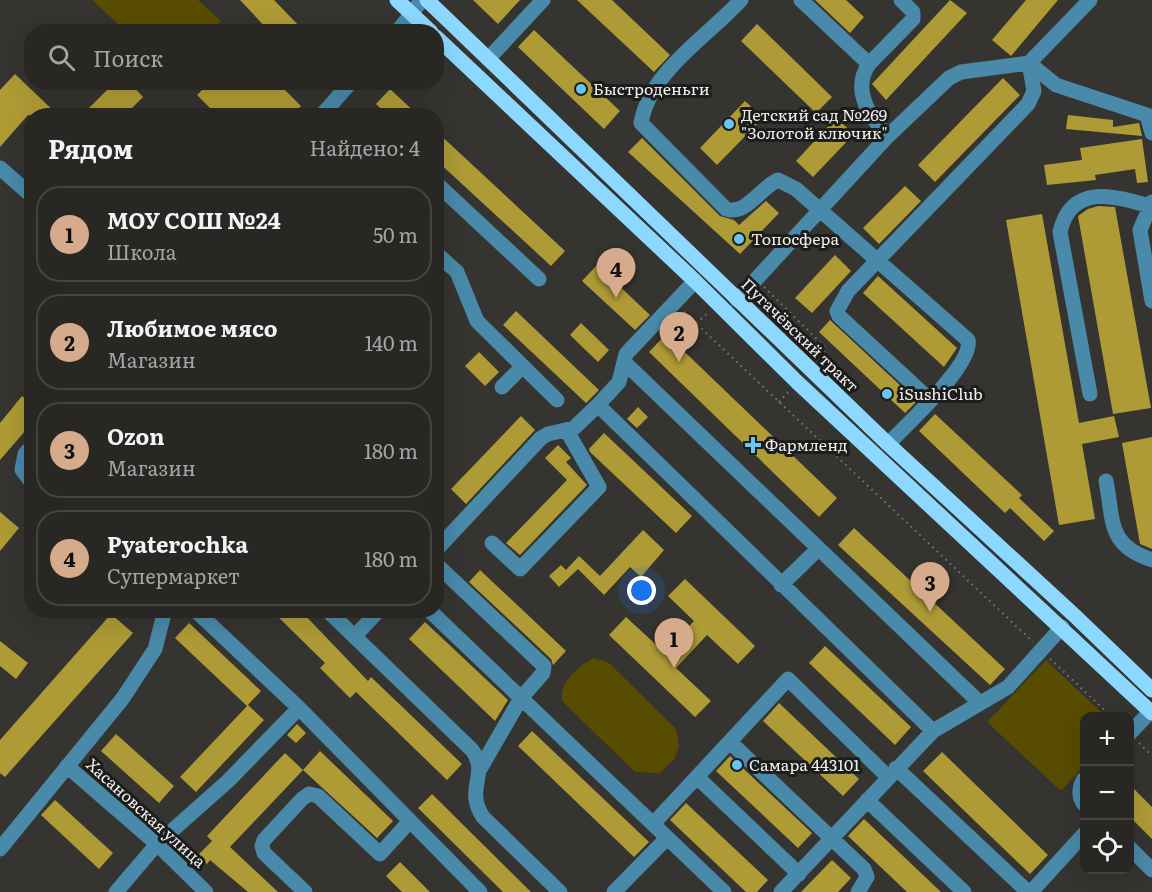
<!DOCTYPE html>
<html lang="ru">
<head>
<meta charset="utf-8">
<style>
	:root { --surface:#282724; --page:#343331; --text:#f1f3f6; --muted:#a5a5a6; --line:#444441; --accent:#d6ab8b }
	body { margin:0; font-family:Literata,serif; background:var(--page); color:var(--text) }
	.controls { position:absolute; right:18px; bottom:18px; display:grid; overflow:hidden; border-radius:12px; box-shadow:0 6px 24px #0002 }
	.controls button { width:54px; height:54px; display:grid; place-items:center; padding:0; border:0; border-bottom:2px solid var(--line); background:var(--surface); color:var(--text); font:30px sans-serif }
	.you { position:absolute; left:642px; top:591px; width:21px; height:21px; margin:-15px; border:4px solid #fff; border-radius:50%; background:#1a73e8; box-shadow:0 0 0 9px #1a73e833 }
	.badge { display:grid; place-items:center; width:39px; height:39px; border-radius:50%; background:var(--accent); color:#111; font-size:20px; font-weight:700 }
	.pin { position:absolute; translate:-50% -50px; filter:drop-shadow(0 2px 3px #0008) }
	.pin::after { content:''; position:absolute; top:32px; width:21px; height:18px; background:inherit; clip-path:polygon(0 0,100% 0,50% 100%) }
	.list { margin:0; padding:0; list-style:none }
	h2 { display:flex; justify-content:space-between; align-items:center; height:78px; margin:0; padding:0 24px; font-size:26px }
	h2 small { font-size:20px; font-weight:400; color:var(--muted) }
	.list li { display:grid; grid-template-columns:39px 1fr auto; gap:18px; align-items:center; box-sizing:border-box; height:96px; margin:0 12px 12px; padding:0 12px; border:2px solid var(--line); border-radius:24px }
	.list b { display:block; font-size:22px; white-space:nowrap }
	.list p { margin:0; font-size:20px; white-space:nowrap; color:var(--muted) }
	.list em { font-size:20px; font-style:normal; color:var(--muted) }
	.icon { flex:none; width:33px; height:33px; fill:none; stroke:currentColor; stroke-width:2; stroke-linecap:round; stroke-linejoin:round }
	.map { position:relative; flex:none; width:1152px; height:892px; overflow:hidden }
	.search { position:absolute; background:var(--surface); box-shadow:0 6px 24px #0002; left:24px; top:24px; width:420px; height:66px; display:flex; align-items:center; gap:15px; box-sizing:border-box; padding:0 21px; border-radius:24px; color:var(--muted); font-size:22px }
	.panel { position:absolute; background:var(--surface); box-shadow:0 6px 24px #0002; left:24px; top:108px; width:420px; height:510px; border-radius:24px }
	.map>svg:first-child { display:block }
	.green { fill:#584c01 }
	.building { fill:#ae9b35 }
	.lines { fill:none; stroke-linecap:round; stroke-linejoin:round }
	.path { stroke:#7c7b78; stroke-width:2; stroke-dasharray:1.5 4.5; stroke-linecap:butt }
	.minor { stroke:#4989a9; stroke-width:15 }
	.major { stroke:#8cd8ff; stroke-width:15 }
	.poi-dot { fill:#68c4f0; stroke:#1c1c1a; stroke-width:2 }
	.labels { text-anchor:middle; stroke-width:6; stroke-linejoin:round; paint-order:stroke }
	.poi-label { font-size:16px; fill:#f1f0ee; stroke:#1c1c1a; text-anchor:start }
	.street-label { font-size:16px; fill:#f1f0ee; stroke:#1c1c1a }
</style>
</head>
<body>
<div class="map">
<svg width="1152" height="892" viewBox="0 0 1152 892">
	<rect width="100%" height="100%" fill="#353430"/>
	<path class="green" d="M 92,0 L 198,0 L 221,21 L 211,31 L 126,31 Z
		M 594,658 L 609,663 L 676,729 L 679,747 L 675,758 L 660,773 L 635,772 L 562,701 C 559,682 578,666 594,658 Z
		M 1046,660 L 1105,716 L 1084,716 L 1084,766 L 1061,791 L 987,722 Z"/>
	<path class="building" d="M 240,0 L 274,0 L 305,32 L 270,32 Z
		M 473,0 L 520,0 L 498,24 Z
		M 577,0 L 612,0 L 670,55 L 654,72 Z
		M 815,0 L 846,0 L 864,17 L 850,33 Z
		M 950,0 L 967,13 L 886,100 L 872,84 Z
		M 1026,0 L 1058,0 L 1011,56 L 992,40 Z
		M 757,24 L 832,97 L 816,113 L 741,41 Z
		M 534,30 L 620,111 L 604,129 L 518,47 Z
		M 15,74 L 59,116 L 28,115 L 0,147 L 0,90 Z
		M 1003,78 L 1020,95 L 935,182 L 918,165 Z
		M 115,82 L 129,82 L 143,97 L 124,116 L 81,116 Z
		M 210,82 L 277,82 L 301,106 L 291,116 L 218,116 L 197,95 Z
		M 390,89 L 419,116 L 389,116 L 376,104 Z
		M 745,101 L 763,118 L 717,165 L 700,148 Z
		M 1068,115 L 1113,120 L 1113,127 L 1139,123 L 1142,136 L 1066,129 Z
		M 836,118 L 854,134 L 813,177 L 796,161 Z
		M 436,131 L 565,251 L 551,266 L 436,160 Z
		M 642,138 L 720,216 L 734,220 L 739,225 L 766,201 L 779,213 L 740,254 L 628,152 Z
		M 1142,139 L 1148,182 L 1137,183 L 1135,169 L 1095,175 L 1096,180 L 1047,185 L 1044,165 L 1082,160 L 1080,148 Z
		M 905,186 L 921,201 L 879,244 L 863,228 Z
		M 1098,206 L 1115,207 L 1151,408 L 1113,414 L 1078,216 L 1088,209 Z
		M 1042,214 L 1079,423 L 1114,416 L 1119,437 L 1082,444 L 1095,519 L 1059,525 L 1006,220 Z
		M 835,255 L 851,271 L 812,313 L 795,298 Z
		M 597,265 L 650,315 L 635,330 L 582,281 Z
		M 878,276 L 957,348 L 944,367 L 863,293 Z
		M 516,311 L 599,390 L 586,403 L 503,325 Z
		M 830,320 L 917,401 L 905,413 L 819,332 Z
		M 581,323 L 609,350 L 598,362 L 570,335 Z
		M 666,334 L 837,498 L 819,517 L 649,352 Z
		M 479,352 L 499,372 L 485,386 L 465,366 Z
		M 22,396 L 32,404 L 32,423 L 0,460 L 0,423 Z
		M 638,407 L 648,417 L 637,428 L 627,419 Z
		M 935,414 L 1022,495 L 1019,498 L 1054,531 L 1044,541 L 1010,508 L 1005,513 L 919,431 Z
		M 521,416 L 535,430 L 466,504 L 451,489 Z
		M 604,433 L 692,516 L 676,533 L 590,452 L 589,449 Z
		M 1152,437 L 1152,549 L 1140,544 L 1122,443 Z
		M 558,445 L 571,458 L 566,462 L 587,485 L 520,555 L 506,543 L 567,480 L 545,458 Z
		M 0,512 L 19,528 L 0,551 Z
		M 854,528 L 1005,669 L 990,685 L 838,545 Z
		M 643,530 L 664,550 L 641,577 L 630,567 L 604,595 L 578,569 L 559,587 L 549,576 L 561,565 L 566,570 L 579,556 L 600,576 Z
		M 480,570 L 566,651 L 553,665 L 551,659 L 469,582 Z
		M 685,579 L 755,646 L 738,664 L 707,635 L 676,668 L 711,701 L 695,717 L 609,635 L 626,617 L 664,652 L 694,621 L 668,596 Z
		M 271,610 L 300,610 L 368,681 L 371,677 L 462,764 L 447,780 L 356,692 L 350,698 L 320,668 L 325,663 Z
		M 111,614 L 133,633 L 5,777 L 0,773 L 0,740 Z
		M 425,622 L 508,700 L 495,721 L 409,639 Z
		M 189,623 L 261,691 L 247,706 L 175,638 Z
		M 0,641 L 28,663 L 16,679 L 0,666 Z
		M 825,646 L 911,727 L 895,745 L 809,663 Z
		M 779,703 L 859,779 L 843,796 L 763,721 Z
		M 248,705 L 264,720 L 196,792 L 180,777 Z
		M 297,724 L 306,733 L 296,743 L 287,735 Z
		M 532,731 L 649,842 L 634,857 L 518,746 Z
		M 116,734 L 174,786 L 159,803 L 101,751 Z
		M 320,751 L 393,821 L 377,838 L 303,770 Z
		M 942,752 L 1048,855 L 1030,874 L 923,771 Z
		M 285,753 L 303,770 L 230,847 L 278,892 L 248,892 L 210,860 L 207,864 L 198,855 L 212,841 L 207,836 Z
		M 730,756 L 812,833 L 798,848 L 716,771 Z
		M 1130,785 L 1152,807 L 1152,839 L 1130,817 Z
		M 432,794 L 531,892 L 503,892 L 418,808 Z
		M 55,800 L 113,853 L 99,869 L 41,815 Z
		M 686,803 L 768,880 L 757,892 L 746,892 L 670,820 Z
		M 864,819 L 941,892 L 907,892 L 848,836 Z
		M 832,860 L 851,878 L 838,892 L 801,892 Z
		M 400,862 L 430,892 L 402,892 L 386,876 Z"/>
	<g class="lines">
		<path class="path" d="M 764,287 L 826,348 L 818,358
			M 684,312 L 1033,642
			M 696,323 L 708,313
			M 779,402 L 789,391
			M 1050,659 L 1111,716
			M 1139,743 L 1152,756"/>
		<path class="minor" d="M 741,0 C 707,37 650,71 641,123 L 726,209 C 746,216 761,187 778,180 L 796,189 L 968,340 C 974,364 905,426 888,444
			M 801,0 L 869,64 C 851,90 870,118 888,136
			M 397,32 L 422,0
			M 488,59 L 543,0
			M 1029,63 L 1056,85 L 1147,115 L 1152,133
			M 1029,63 L 1090,0
			M 869,64 L 913,19 L 913,12 L 901,0
			M 321,116 L 351,82
			M 0,168 L 32,196
			M 436,183 L 539,279
			M 1152,202 L 1140,230 L 1152,301
			M 436,253 L 457,272 L 477,321 L 557,400
			M 737,300 L 888,136 L 949,78 L 961,72 L 1029,63
			M 624,362 L 980,703
			M 502,387 L 523,366
			M 1090,394 L 1060,232 C 1071,183 1116,195 1152,207
			M 930,400 L 839,316 L 837,311 L 848,291 L 1028,104 L 1034,91 L 1029,63
			M 598,405 L 933,731
			M 32,446 L 25,454 L 22,470 L 32,483
			M 1106,481 C 1114,522 1107,545 1152,560
			M 492,543 L 520,569 L 599,487 L 567,431
			M 436,550 L 541,438 L 548,434 L 574,428 L 598,405 L 619,382 L 626,354 L 695,281
			M 436,564 L 544,666 L 543,673 L 521,698 L 480,769
			M 781,585 L 818,549
			M 195,610 L 299,708 L 480,892
			M 327,610 L 472,750 C 490,774 464,788 483,817 L 560,892
			M 429,610 L 724,892
			M 355,636 L 379,610
			M 1130,733 L 1150,712
			M 730,742 L 864,869 L 867,877 L 858,892
			M 67,766 L 157,844 L 206,892
			M 896,768 L 1028,892
			M 697,777 L 799,874
			M 1084,779 C 1079,787 1078,797 1084,804
			M 867,800 L 964,892
			M 653,824 L 788,679 L 888,777
			M 1130,848 L 1152,870
			M 0,849 L 123,698 L 155,649 L 165,610
			M 116,892 L 157,844 L 228,781 L 299,708
			M 305,892 L 264,853 L 262,846 L 264,840 L 302,799 L 309,794 L 318,796 L 380,854 L 410,821
			M 614,892 L 667,838
			M 781,892 L 933,731 L 1008,687 L 1062,627
			M 1031,892 L 1084,834"/>
		<path class="major" d="M 397,0 L 431,32
			M 427,0 L 888,444 L 1075,616 L 1152,690
			M 436,37 L 695,281 L 797,382 L 1152,713"/>
	</g>
	<g class="poi-dot">
		<circle cx="581" cy="89" r="6"/>
		<circle cx="729" cy="124" r="6"/>
		<circle cx="739" cy="239" r="6"/>
		<circle cx="887" cy="394" r="6"/>
		<path d="M750 436h6v6h6v6h-6v6h-6v-6h-6v-6h6z"/>
		<circle cx="737" cy="765" r="6"/>
	</g>
	<g class="labels">
		<g class="poi-label">
			<text x="593" y="95">Быстроденьги</text>
			<text x="741" y="121">Детский сад №269<tspan x="741" dy="18">"Золотой ключик"</tspan></text>
			<text x="751" y="245">Топосфера</text>
			<text x="899" y="400">iSushiClub</text>
			<text x="765" y="451">Фармленд</text>
			<text x="749" y="771">Самара 443101</text>
		</g>
		<g class="street-label">
			<text transform="translate(800 335) rotate(44)" y="6">Пугачёвский тракт</text>
			<text transform="translate(146 813) rotate(42)" y="6">Хасановская улица</text>
		</g>
	</g>
</svg>
<div class="controls">
<button>+</button>
<button>−</button>
<button><svg class="icon" aria-label="locate" viewBox="0 0 24 24"><circle cx="12" cy="12" r="6"/><path d="M12 2v4M12 18v4M2 12h4M18 12h4"/></svg></button>
</div>
<div class="you"></div>
<div class="pin badge" style="left:674px;top:668px">1</div>
<div class="pin badge" style="left:679px;top:362px">2</div>
<div class="pin badge" style="left:930px;top:612px">3</div>
<div class="pin badge" style="left:616px;top:298px">4</div>
<div class="search"><svg class="icon" aria-label="search" viewBox="0 0 24 24"><circle cx="10" cy="10" r="6"/><path d="M15 15l6 6"/></svg>Поиск</div>
<section class="panel">
<h2>Рядом<small>Найдено: 4</small></h2>
<ul class="list">
<li><span class="badge">1</span><div><b>МОУ СОШ №24</b><p>Школа</p></div><em>50 m</em></li>
<li><span class="badge">2</span><div><b>Любимое мясо</b><p>Магазин</p></div><em>140 m</em></li>
<li><span class="badge">3</span><div><b>Ozon</b><p>Магазин</p></div><em>180 m</em></li>
<li><span class="badge">4</span><div><b>Pyaterochka</b><p>Супермаркет</p></div><em>180 m</em></li>
</ul>
</section>
</div>
</body>
</html>
